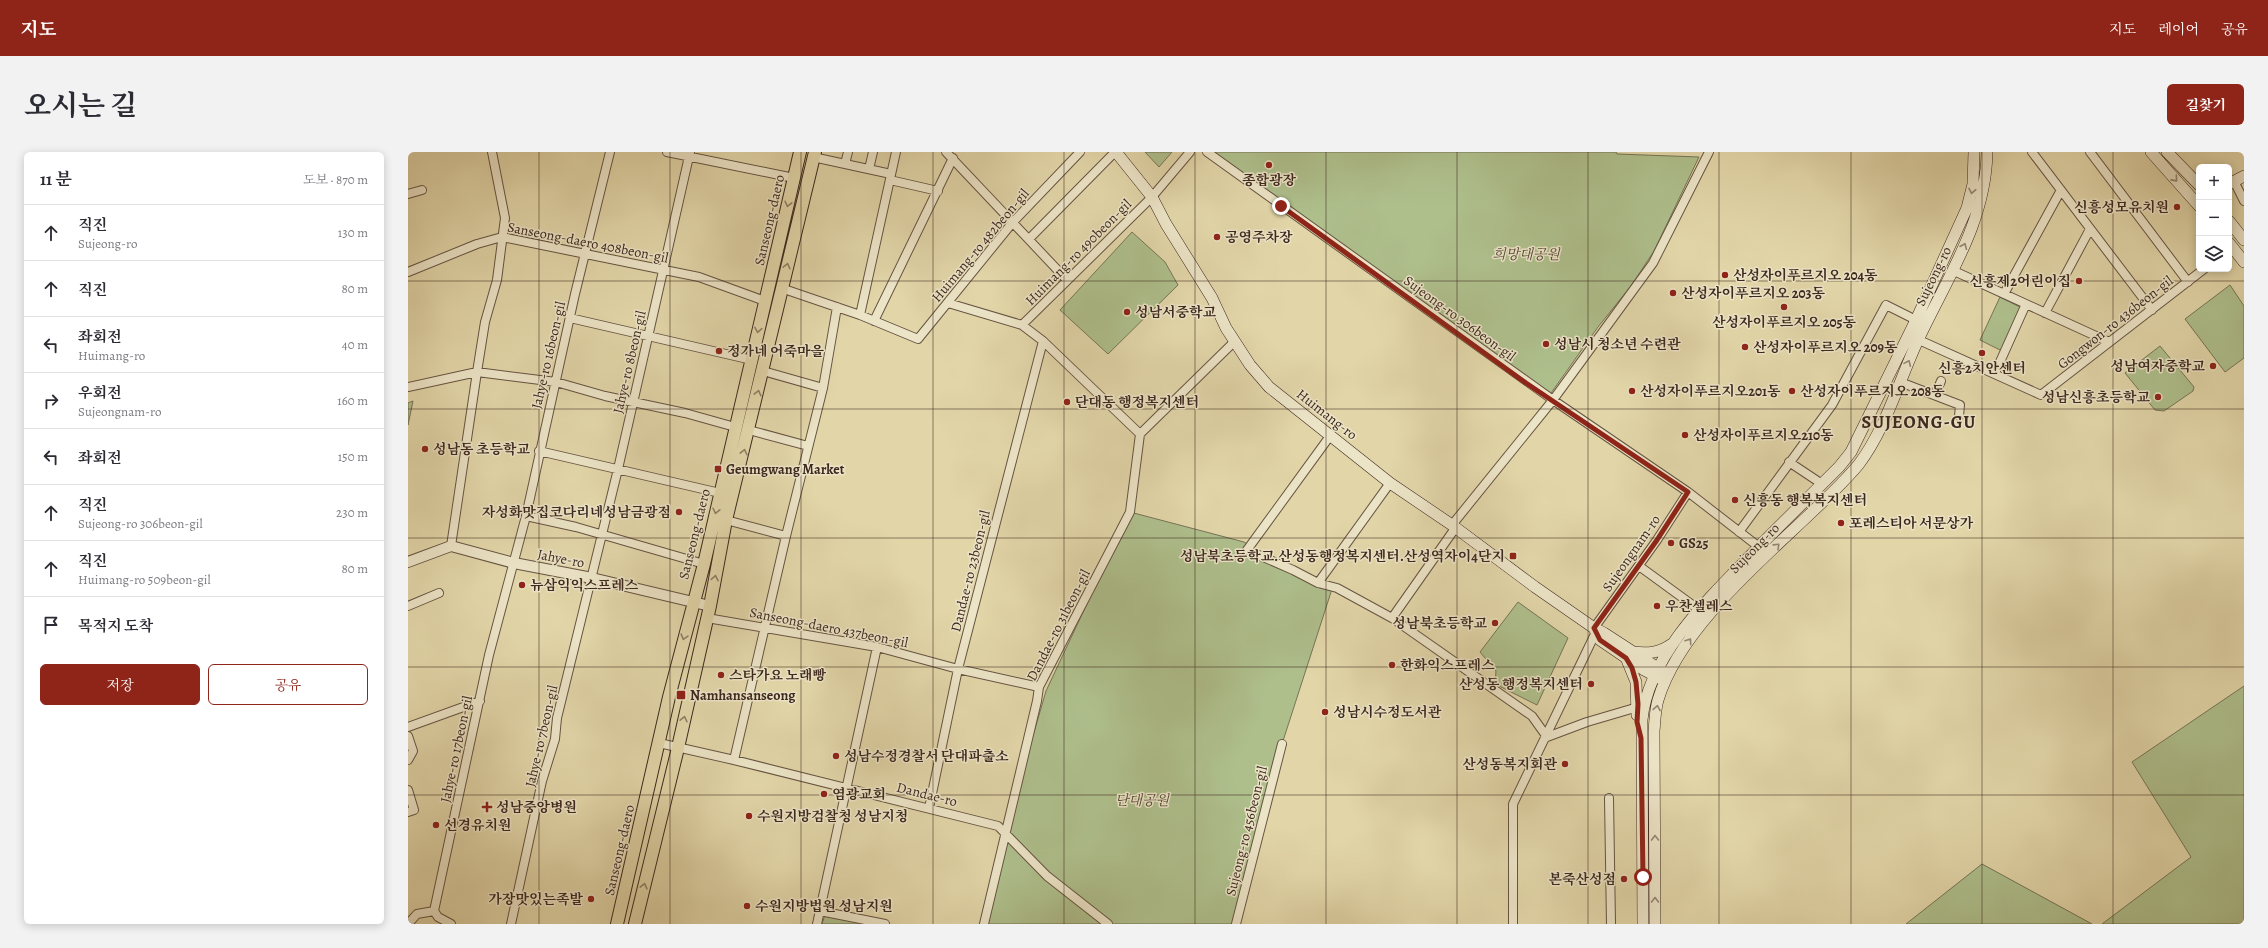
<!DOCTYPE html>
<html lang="ko">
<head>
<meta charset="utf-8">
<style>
	:root { --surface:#fff; --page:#f2f2f3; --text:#2b2b33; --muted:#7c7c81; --line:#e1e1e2; --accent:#8f2418 }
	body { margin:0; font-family:Alegreya,"Noto Serif KR",serif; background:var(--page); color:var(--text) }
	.controls { position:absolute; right:12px; top:12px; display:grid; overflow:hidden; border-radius:6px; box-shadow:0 2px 10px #0003 }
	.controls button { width:36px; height:36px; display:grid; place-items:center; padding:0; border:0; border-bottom:1px solid var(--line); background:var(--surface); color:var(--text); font:20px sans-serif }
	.stop { position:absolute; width:12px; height:12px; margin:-9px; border:3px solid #8f2418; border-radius:50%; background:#fff }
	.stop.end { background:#8f2418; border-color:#fff; box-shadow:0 1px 4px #0008 }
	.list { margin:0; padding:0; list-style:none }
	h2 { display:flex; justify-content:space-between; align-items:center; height:52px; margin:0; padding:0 16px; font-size:17px }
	h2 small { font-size:13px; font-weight:400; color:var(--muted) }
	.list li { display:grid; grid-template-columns:26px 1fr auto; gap:12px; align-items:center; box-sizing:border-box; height:56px; padding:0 16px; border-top:1px solid var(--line) }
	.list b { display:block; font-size:15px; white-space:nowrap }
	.list p { margin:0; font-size:13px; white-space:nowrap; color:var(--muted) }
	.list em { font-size:13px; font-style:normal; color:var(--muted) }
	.actions { display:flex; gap:8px; padding:12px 16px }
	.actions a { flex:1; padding:9px 0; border:1px solid var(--accent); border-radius:6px; text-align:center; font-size:14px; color:var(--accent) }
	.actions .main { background:var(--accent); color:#fff }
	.icon { flex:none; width:22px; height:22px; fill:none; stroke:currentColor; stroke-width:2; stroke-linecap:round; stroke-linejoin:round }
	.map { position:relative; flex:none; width:1836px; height:772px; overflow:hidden; border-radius:6px }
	header { display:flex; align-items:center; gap:24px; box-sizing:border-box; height:56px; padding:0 20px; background:var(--accent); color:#fff }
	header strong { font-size:19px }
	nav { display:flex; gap:22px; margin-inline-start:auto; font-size:14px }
	.intro { display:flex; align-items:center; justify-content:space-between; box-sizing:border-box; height:96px; padding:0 24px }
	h1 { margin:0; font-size:28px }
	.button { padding:10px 18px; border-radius:6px; background:var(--accent); color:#fff; font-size:14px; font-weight:700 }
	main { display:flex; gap:24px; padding:0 24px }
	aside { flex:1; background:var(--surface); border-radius:6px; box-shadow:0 2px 10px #0003 }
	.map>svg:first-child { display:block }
	.green { fill:#aebf8c; stroke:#767456 }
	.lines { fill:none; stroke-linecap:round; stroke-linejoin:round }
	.minor-casing { stroke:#665442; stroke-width:10 }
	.tertiary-casing { stroke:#665442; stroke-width:12 }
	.secondary-casing { stroke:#3d281f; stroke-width:12 }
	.primary-casing { stroke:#3d281f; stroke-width:14 }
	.minor { stroke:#ece4c7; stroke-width:8 }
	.tertiary { stroke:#ece4c7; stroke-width:10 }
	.secondary { stroke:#ece4c7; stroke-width:11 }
	.primary { stroke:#e2d6a9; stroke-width:12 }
	.oneway { stroke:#948673 }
	.oneway2 { stroke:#907f64 }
	.route { stroke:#8f2418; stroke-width:5 }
	.grid { fill:none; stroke:#3d281f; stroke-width:1; stroke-opacity:0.55 }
	.poi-dot { fill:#8f2418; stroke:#ece4c7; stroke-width:1.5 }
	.labels { text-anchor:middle; stroke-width:3; stroke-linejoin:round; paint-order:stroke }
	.poi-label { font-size:14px; font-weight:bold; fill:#3d281f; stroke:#ece4c7; text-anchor:start }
	.street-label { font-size:14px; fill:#3d281f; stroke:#ece4c7 }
	.park-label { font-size:14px; font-style:italic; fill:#544635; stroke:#ece4c7 }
	.district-label { font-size:18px; font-weight:bold; letter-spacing:1px; fill:#3d281f; stroke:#ece4c7 }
</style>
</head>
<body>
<header>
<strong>지도</strong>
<nav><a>지도</a><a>레이어</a><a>공유</a></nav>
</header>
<div class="intro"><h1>오시는 길</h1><a class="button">길찾기</a></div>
<main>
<aside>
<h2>11 분<small>도보 · 870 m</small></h2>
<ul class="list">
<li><svg class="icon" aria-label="ahead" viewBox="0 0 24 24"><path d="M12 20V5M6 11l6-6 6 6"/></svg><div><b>직진</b><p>Sujeong-ro</p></div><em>130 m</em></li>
<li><svg class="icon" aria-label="ahead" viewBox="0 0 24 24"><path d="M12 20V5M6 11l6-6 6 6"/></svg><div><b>직진</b></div><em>80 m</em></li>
<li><svg class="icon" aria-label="left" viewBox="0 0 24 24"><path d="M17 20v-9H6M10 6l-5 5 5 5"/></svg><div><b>좌회전</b><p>Huimang-ro</p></div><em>40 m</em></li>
<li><svg class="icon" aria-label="right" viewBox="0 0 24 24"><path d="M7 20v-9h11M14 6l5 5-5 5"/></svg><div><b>우회전</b><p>Sujeongnam-ro</p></div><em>160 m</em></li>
<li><svg class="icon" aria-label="left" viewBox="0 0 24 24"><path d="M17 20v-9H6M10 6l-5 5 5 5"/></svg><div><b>좌회전</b></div><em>150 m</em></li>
<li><svg class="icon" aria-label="ahead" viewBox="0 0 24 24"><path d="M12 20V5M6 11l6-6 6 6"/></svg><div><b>직진</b><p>Sujeong-ro 306beon-gil</p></div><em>230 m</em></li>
<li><svg class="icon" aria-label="ahead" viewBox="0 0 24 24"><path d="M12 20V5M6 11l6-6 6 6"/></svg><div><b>직진</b><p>Huimang-ro 509beon-gil</p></div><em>80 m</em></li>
<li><svg class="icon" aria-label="arrive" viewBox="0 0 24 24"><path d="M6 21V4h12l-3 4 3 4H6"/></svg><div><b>목적지 도착</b></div></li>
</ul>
<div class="actions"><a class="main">저장</a><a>공유</a></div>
</aside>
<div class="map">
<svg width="1836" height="772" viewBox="0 0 1836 772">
	<rect width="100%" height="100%" fill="#e2d6a9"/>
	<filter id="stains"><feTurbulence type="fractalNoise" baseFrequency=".005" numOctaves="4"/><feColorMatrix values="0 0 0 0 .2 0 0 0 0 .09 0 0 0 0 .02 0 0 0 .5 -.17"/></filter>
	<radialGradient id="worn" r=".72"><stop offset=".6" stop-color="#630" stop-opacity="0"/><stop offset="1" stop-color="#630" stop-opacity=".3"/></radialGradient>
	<path class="green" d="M 737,0 L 764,0 L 751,15 Z
		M 803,0 L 1208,0 L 1209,2 L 1291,5 L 1246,99 L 1223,134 L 1190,175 L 1143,241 L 1069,191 Z
		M 724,80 L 757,110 L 770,133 L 700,202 L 652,158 Z
		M 1822,133 L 1836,154 L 1836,206 L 1817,220 L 1777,167 Z
		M 1592,145 L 1614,156 L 1594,199 L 1572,188 Z
		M 1752,194 L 1786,235 L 1785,239 L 1756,259 L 1747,258 L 1717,221 Z
		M 5,249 L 0,273 L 0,251 Z
		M 722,360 L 836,390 L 859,405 L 924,437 L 874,592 L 828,772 L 578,772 L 597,680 L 638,539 Z
		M 1110,450 L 1160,486 L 1129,553 L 1087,532 L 1088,519 L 1072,500 Z
		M 1836,534 L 1836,772 L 1694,772 L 1783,705 L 1724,610 Z
		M 1574,712 L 1684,772 L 1498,772 Z
		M 417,763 L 463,772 L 414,772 Z"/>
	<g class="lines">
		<g class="minor-casing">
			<path id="minor" d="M 259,0 L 386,26
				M 538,0 L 659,128
				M 799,0 L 1145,248 L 1245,111 L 1301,0
				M 1624,0 L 1744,158
				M 1682,0 L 1780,130
				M 405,5 L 483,22
				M 437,12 L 440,0
				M 461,17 L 465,0
				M 482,28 L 530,39
				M 1826,29 L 1836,49
				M 0,42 L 14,38
				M 621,87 L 707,0
				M 1546,119 L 1701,190
				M 0,120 L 69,92 L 94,85 L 291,125 L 357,149
				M 373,136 L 452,163 L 510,187 L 605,70 L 672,0
				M 1596,142 L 1653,38
				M 540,151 L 614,173 L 635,189 L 732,282 L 827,189
				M 1637,161 L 1682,77
				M 452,163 L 488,0
				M 162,166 L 344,208
				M 466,169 L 545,6
				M 614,173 L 744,45 L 782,0
				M 1511,188 L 1633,243 L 1796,117
				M 355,219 L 415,236
				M 1587,221 L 1618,152
				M 1492,230 L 1552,253 L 1551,264
				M 0,235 L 69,220 L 148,230 L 197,244 L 277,261 L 327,275
				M 1527,243 L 1533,229
				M 341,278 L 400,294
				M 922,284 L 839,398 L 885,418 L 910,431 L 929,436 L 984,466 L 1124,564 L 1139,585 L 1179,570 L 1230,555
				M 131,299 L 312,341
				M 1381,310 L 1414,332
				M 118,364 L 168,375 L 296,412
				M 318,368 L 378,384
				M 1044,373 L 1145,248 L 1280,340 L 1351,395
				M 1331,380 L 1424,253 L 1478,153 L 1508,168
				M 43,394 L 69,220 L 77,170 L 89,128 L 97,66 L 84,0
				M 1231,414 L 1290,457
				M 910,431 L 982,331
				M 0,454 L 31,441
				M 299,466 L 469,495 L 550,517 L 631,535
				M 984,466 L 1048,375
				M 1186,476 L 1249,388 L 1280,340
				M 0,575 L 72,549
				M 0,584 L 5,599 L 0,608
				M 251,591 L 326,608 L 590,674 L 639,724 L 700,772
				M 326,608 L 378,384 L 415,236 L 429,155
				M 0,638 L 6,658 L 0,660
				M 1201,646 L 1203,772
				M 521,656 L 550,517 L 635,189
				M 26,759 L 81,503 L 118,364 L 167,142 L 202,0
				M 26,759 L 30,765 L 43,772
				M 412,759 L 477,772
				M 0,772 L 9,762 L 26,759
				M 103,772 L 134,629 L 147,587 L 149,566 L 210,317 L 282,0
				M 409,772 L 469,495
				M 576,772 L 629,549 L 631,535 L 722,360 L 732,282
				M 828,772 L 874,592
				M 1105,772 L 1105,652 L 1188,480"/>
		</g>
		<g class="tertiary-casing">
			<path id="tertiary" d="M 0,410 L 43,394 L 106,411 L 184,426 L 302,454"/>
		</g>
		<g class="secondary-casing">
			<path id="secondary" d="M 708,0 L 744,45 L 758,72 L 804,146 L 818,176 L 842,213 L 861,235 L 982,331 L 1044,373 L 1127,435 L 1186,476 L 1196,481 L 1256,520
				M 1743,0 L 1791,54
				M 1759,0 L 1791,33
				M 1821,32 L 1836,24
				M 1821,69 L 1836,88
				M 1821,91 L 1836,110
				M 1186,476 L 1192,488 L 1236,518 L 1253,527
				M 1225,500 C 1240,502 1251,501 1264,492
				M 1219,508 L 1228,530 L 1229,563
				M 1235,772 L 1234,568 C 1240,505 1299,448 1341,405 C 1370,375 1401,345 1431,315 L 1443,300 L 1508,168 L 1559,56 L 1565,32 L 1566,0
				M 1247,772 L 1246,579 C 1247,569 1247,558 1250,548 C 1271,477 1353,409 1405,359 C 1421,344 1437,329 1451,312 C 1478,276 1491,229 1510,188 C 1539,126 1578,70 1579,0"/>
		</g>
		<g class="primary-casing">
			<path id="primary" d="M 209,772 L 261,545 L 296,412 L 392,0
				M 227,772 L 269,600 L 302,454 L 318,368 L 407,0"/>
		</g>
		<use href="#minor" class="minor"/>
		<use href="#tertiary" class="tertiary"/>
		<use href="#secondary" class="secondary"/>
		<use href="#primary" class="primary"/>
	</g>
	<defs><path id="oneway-chevron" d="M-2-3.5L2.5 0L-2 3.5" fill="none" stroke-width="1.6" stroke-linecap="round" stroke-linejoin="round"/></defs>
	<g class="oneway">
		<use href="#oneway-chevron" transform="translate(1767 27) rotate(48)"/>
		<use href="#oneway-chevron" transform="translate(1564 39) rotate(101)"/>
		<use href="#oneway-chevron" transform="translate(1556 94) rotate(-67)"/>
		<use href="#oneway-chevron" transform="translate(1500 211) rotate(-66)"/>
		<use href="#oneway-chevron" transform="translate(1369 394) rotate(-44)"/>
		<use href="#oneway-chevron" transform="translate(1281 489) rotate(-56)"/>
		<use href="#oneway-chevron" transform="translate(1249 556) rotate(-80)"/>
		<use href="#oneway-chevron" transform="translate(1247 686) rotate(-91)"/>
		<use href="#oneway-chevron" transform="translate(1247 748) rotate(-90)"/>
	</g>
	<g class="oneway2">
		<use href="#oneway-chevron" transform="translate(380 52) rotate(103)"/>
		<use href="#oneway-chevron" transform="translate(379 114) rotate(-76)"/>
		<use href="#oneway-chevron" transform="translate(350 178) rotate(100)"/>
		<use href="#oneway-chevron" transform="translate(350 241) rotate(-76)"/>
		<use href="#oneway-chevron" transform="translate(336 300) rotate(-76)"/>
		<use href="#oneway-chevron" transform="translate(308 359) rotate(103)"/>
		<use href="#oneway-chevron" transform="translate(307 426) rotate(-79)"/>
		<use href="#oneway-chevron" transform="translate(276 485) rotate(106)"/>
		<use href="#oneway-chevron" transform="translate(276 567) rotate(-77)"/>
		<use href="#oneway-chevron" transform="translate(236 734) rotate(-76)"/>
	</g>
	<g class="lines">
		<path class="route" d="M 873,54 L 1118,231 L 1280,340 L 1249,388 L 1186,476 L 1192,488 L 1218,506 L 1224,516 L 1228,530 L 1230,552 L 1229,570 L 1233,586 L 1235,725"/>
	</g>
	<path class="grid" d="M 131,0 L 131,772M 262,0 L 262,772M 393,0 L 393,772M 525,0 L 525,772M 656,0 L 656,772M 787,0 L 787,772M 918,0 L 918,772M 1049,0 L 1049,772M 1180,0 L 1180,772M 1311,0 L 1311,772M 1443,0 L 1443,772M 1574,0 L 1574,772M 1705,0 L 1705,772M 0,129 L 1836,129M 0,257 L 1836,257M 0,386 L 1836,386M 0,515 L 1836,515M 0,643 L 1836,643"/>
	<g class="poi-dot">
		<circle cx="861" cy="13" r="4"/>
		<circle cx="1769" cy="55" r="4"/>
		<circle cx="809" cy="85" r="4"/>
		<circle cx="1317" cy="123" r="4"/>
		<circle cx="1671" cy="129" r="4"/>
		<circle cx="1265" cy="141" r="4"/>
		<circle cx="1376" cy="155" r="4"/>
		<circle cx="719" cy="160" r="4"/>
		<circle cx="1138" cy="192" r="4"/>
		<circle cx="1337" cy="195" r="4"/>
		<circle cx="311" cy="199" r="4"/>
		<circle cx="1574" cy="201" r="4"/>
		<circle cx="1805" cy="214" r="4"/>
		<circle cx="1224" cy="239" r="4"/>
		<circle cx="1384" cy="239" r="4"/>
		<circle cx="1750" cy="245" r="4"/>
		<circle cx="659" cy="250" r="4"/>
		<circle cx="1277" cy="283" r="4"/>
		<circle cx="17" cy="297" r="4"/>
		<rect x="306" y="313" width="8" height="8" rx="2"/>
		<circle cx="1327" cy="348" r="4"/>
		<circle cx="271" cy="360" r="4"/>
		<circle cx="1433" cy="371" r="4"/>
		<circle cx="1263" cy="391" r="4"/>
		<rect x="1101" y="400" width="8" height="8" rx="2"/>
		<circle cx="114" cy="433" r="4"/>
		<circle cx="1249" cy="454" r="4"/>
		<circle cx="1087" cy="471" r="4"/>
		<circle cx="984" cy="513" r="4"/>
		<circle cx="313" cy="523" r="4"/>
		<circle cx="1183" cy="532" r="4"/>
		<rect x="268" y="538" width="10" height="10" rx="2"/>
		<circle cx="917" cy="560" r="4"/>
		<circle cx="428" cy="604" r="4"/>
		<circle cx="1157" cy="612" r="4"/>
		<circle cx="416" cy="642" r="4"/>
		<path d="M77 649h4v4h4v4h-4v4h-4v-4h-4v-4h4z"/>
		<circle cx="341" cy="664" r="4"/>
		<circle cx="28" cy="673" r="4"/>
		<circle cx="1216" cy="727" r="4"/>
		<circle cx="183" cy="747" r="4"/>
		<circle cx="339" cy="754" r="4"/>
	</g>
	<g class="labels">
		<g class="poi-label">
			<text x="861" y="33" text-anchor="middle">종합광장</text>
			<text x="1761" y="60" text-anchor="end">신흥성모유치원</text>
			<text x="817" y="90">공영주차장</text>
			<text x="1325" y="128">산성자이푸르지오 204동</text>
			<text x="1663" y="134" text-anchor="end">신흥제2어린이집</text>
			<text x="1273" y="146">산성자이푸르지오 203동</text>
			<text x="727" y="165">성남서중학교</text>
			<text x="1376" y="175" text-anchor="middle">산성자이푸르지오 205동</text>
			<text x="1146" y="197">성남시 청소년 수련관</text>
			<text x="1345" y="200">산성자이푸르지오 209동</text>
			<text x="319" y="204">정가네 어죽마을</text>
			<text x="1797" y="219" text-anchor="end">성남여자중학교</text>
			<text x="1574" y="221" text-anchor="middle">신흥2치안센터</text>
			<text x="1232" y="244">산성자이푸르지오201동</text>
			<text x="1392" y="244">산성자이푸르지오 208동</text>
			<text x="1742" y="250" text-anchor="end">성남신흥초등학교</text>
			<text x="667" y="255">단대동 행정복지센터</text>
			<text x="1285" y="288">산성자이푸르지오210동</text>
			<text x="25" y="302">성남동 초등학교</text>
			<text x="318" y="322">Geumgwang Market</text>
			<text x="1335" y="353">신흥동 행복복지센터</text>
			<text x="263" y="365" text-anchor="end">자성화맛집코다리네성남금광점</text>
			<text x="1441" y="376">포레스티아 서문상가</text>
			<text x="1271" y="396">GS25</text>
			<text x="1097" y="409" text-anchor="end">성남북초등학교.산성동행정복지센터.산성역자이4단지</text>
			<text x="122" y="438">뉴삼익익스프레스</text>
			<text x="1257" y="459">우찬셀레스</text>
			<text x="1079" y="476" text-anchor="end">성남북초등학교</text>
			<text x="992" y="518">한화익스프레스</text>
			<text x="321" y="528">스타가요 노래빵</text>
			<text x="1175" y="537" text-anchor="end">산성동 행정복지센터</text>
			<text x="282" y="548">Namhansanseong</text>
			<text x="925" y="565">성남시수정도서관</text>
			<text x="436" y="609">성남수정경찰서 단대파출소</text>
			<text x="1149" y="617" text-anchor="end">산성동복지회관</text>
			<text x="424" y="647">염광교회</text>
			<text x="88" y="660">성남중앙병원</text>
			<text x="349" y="669">수원지방검찰청 성남지청</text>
			<text x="36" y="678">선경유치원</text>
			<text x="1208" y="732" text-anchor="end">본죽산성점</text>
			<text x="175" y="752" text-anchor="end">가장맛있는족발</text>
			<text x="347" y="759">수원지방법원 성남지원</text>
		</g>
		<g class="street-label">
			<text transform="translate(361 68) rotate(-77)" y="5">Sanseong-daero</text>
			<text transform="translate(180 90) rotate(11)" y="5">Sanseong-daero 408beon-gil</text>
			<text transform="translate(572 93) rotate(-50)" y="5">Huimang-ro 482beon-gil</text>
			<text transform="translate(670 100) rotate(-45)" y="5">Huimang-ro 490beon-gil</text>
			<text transform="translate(1525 124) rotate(-64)" y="5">Sujeong-ro</text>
			<text transform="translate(1052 166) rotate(36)" y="5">Sujeong-ro 306beon-gil</text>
			<text transform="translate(1707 170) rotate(-38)" y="5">Gongwon-ro 436beon-gil</text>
			<text transform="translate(140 203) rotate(-77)" y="5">Jahye-ro 16beon-gil</text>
			<text transform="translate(221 210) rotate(-77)" y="5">Jahye-ro 8beon-gil</text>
			<text transform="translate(919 262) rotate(38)" y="5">Huimang-ro</text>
			<text transform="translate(286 382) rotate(-76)" y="5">Sanseong-daero</text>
			<text transform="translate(1346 396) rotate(-45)" y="5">Sujeong-ro</text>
			<text transform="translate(1223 401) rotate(-55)" y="5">Sujeongnam-ro</text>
			<text transform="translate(153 406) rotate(11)" y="5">Jahye-ro</text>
			<text transform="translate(562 419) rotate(-76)" y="5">Dandae-ro 23beon-gil</text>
			<text transform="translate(650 473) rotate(-63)" y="5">Dandae-ro 31beon-gil</text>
			<text transform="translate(421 475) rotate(11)" y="5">Sanseong-daero 437beon-gil</text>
			<text transform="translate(133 584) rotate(-77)" y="5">Jahye-ro 7beon-gil</text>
			<text transform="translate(48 597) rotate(-78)" y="5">Jahye-ro 17beon-gil</text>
			<text transform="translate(519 642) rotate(14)" y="5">Dandae-ro</text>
			<text transform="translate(838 679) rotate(-76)" y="5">Sujeong-ro 456beon-gil</text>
			<text transform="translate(211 698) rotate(-77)" y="5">Sanseong-daero</text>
		</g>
		<g class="park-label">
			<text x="1118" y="107">희망대공원</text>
			<text x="734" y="653">단대공원</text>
		</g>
		<g class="district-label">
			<text x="1511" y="276">SUJEONG-GU</text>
		</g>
	</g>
	<rect width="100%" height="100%" filter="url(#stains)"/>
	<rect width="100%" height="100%" fill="url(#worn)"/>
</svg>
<div class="controls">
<button>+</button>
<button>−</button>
<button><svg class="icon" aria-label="layers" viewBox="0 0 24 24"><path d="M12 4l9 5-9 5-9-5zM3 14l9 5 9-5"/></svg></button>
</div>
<div class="stop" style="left:1235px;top:725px"></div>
<div class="stop end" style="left:873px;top:54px"></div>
</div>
</main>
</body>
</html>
